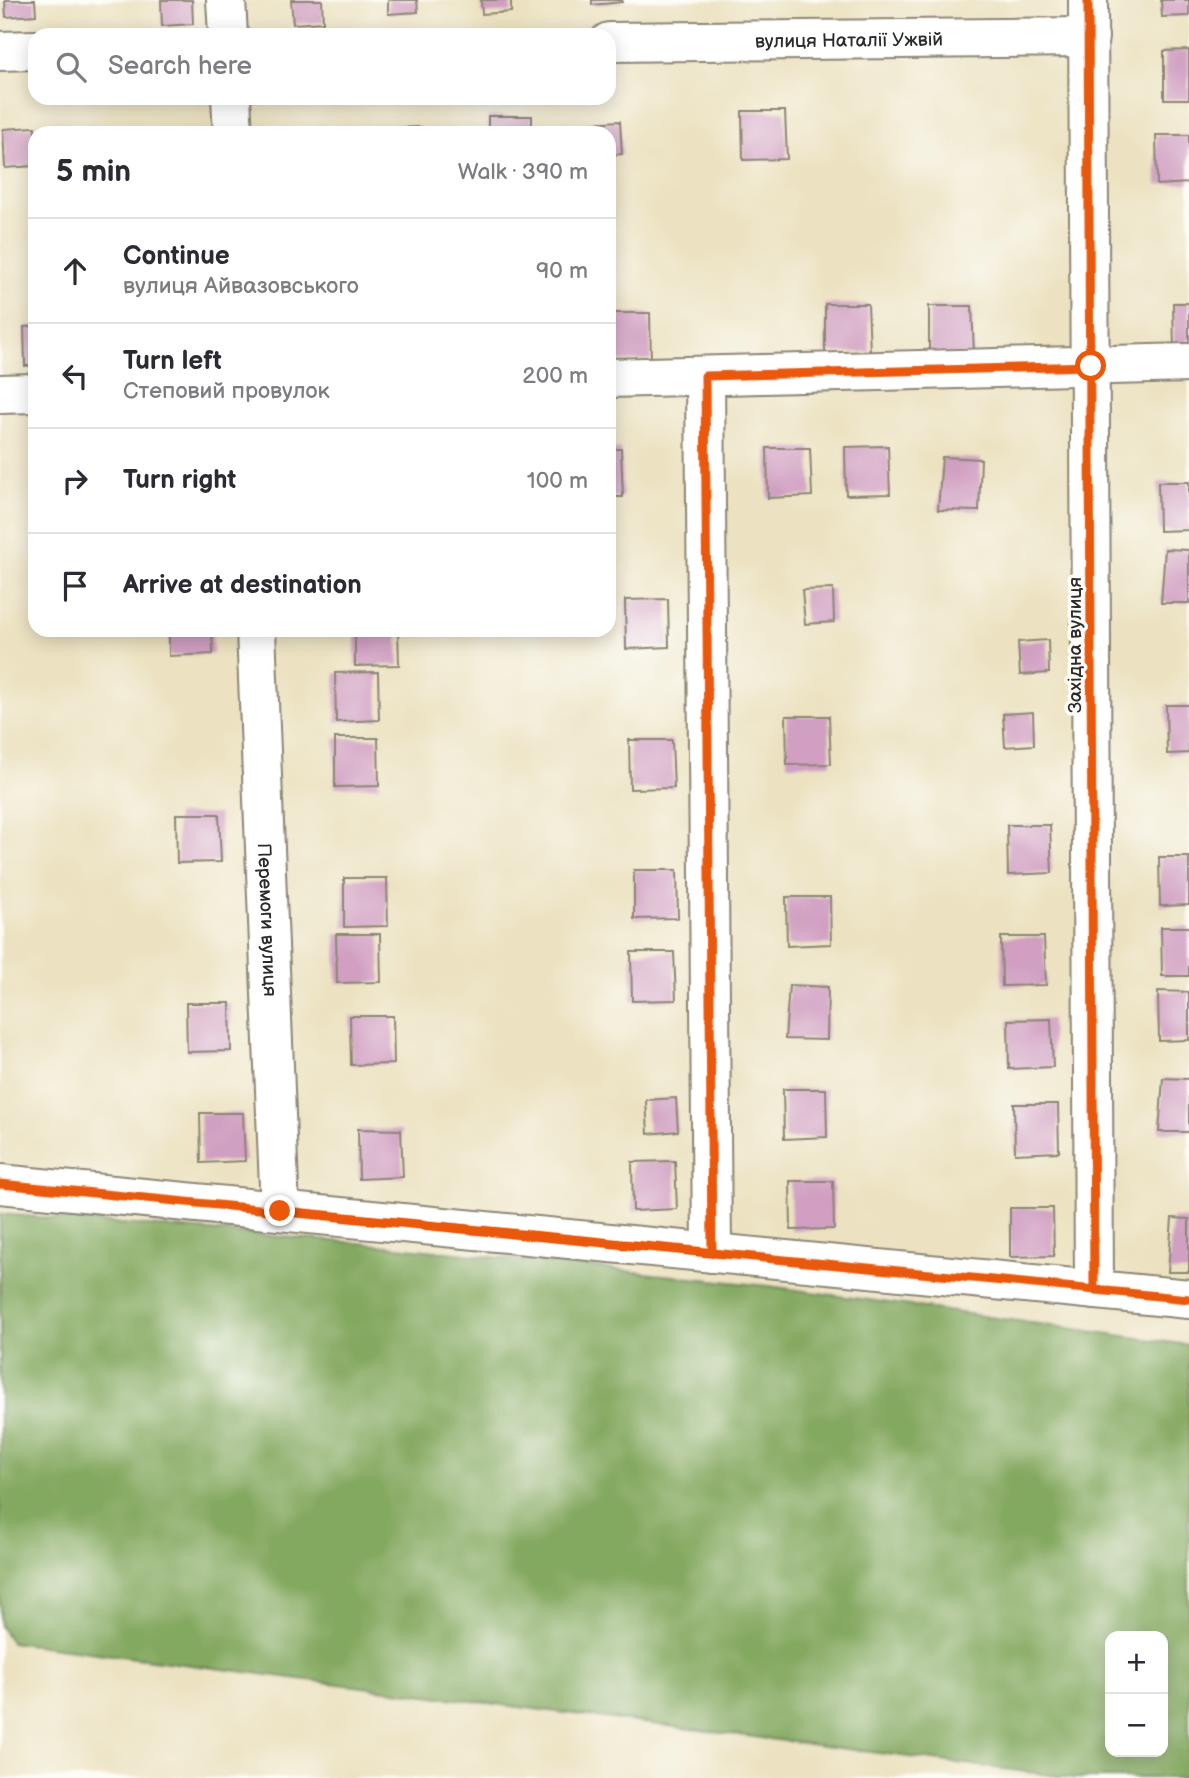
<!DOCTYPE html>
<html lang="en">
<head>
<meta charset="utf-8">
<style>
	:root { --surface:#fff; --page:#f7f7f7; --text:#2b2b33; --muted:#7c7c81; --line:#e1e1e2 }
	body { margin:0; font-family:"Balsamiq Sans",sans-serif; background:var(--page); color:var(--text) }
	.controls { position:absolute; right:21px; bottom:21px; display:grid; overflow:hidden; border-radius:14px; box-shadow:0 4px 18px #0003 }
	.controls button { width:63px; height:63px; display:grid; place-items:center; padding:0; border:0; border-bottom:2px solid var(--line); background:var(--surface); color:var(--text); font:35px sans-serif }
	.stop { position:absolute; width:21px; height:21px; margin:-16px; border:5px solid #ea580c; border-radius:50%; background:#fff }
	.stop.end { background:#ea580c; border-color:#fff; box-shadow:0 2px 7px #0008 }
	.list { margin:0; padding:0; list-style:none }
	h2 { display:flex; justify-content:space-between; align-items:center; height:91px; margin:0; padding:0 28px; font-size:30px }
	h2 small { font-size:23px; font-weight:400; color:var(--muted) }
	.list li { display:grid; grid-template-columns:46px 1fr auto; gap:21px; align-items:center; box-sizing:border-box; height:105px; padding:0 28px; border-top:2px solid var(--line) }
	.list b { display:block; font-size:26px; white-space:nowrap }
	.list p { margin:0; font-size:23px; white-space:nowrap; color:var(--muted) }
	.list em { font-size:23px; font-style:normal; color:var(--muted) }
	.icon { flex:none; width:38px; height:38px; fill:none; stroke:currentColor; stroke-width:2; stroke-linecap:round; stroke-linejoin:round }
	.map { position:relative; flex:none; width:1189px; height:1778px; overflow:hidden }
	.search { position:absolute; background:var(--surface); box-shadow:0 4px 18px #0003; left:28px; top:28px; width:588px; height:77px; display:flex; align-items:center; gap:18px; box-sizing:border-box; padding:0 24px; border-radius:21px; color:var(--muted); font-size:26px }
	.panel { position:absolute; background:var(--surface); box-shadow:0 4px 18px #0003; left:28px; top:126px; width:588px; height:511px; border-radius:21px }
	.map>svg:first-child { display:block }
	.forest { fill:#83a85e; stroke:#576a44; stroke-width:2; fill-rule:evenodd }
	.building { fill:#d09fc1 }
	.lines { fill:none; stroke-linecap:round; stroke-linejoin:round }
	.minor-casing { stroke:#8c8676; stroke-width:42 }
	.minor { stroke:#fff; stroke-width:38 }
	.cycleway-casing { stroke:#fdfcf7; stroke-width:13 }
	.cycleway { stroke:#e8590c; stroke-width:9 }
	.route { stroke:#ea580c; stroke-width:9 }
	.labels { text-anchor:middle; stroke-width:7; stroke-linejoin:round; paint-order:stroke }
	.street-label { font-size:19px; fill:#2b2b2b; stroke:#fdfcf7 }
</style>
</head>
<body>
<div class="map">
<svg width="1189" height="1778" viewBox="0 0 1189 1778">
	<rect width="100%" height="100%" fill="#fdfcf7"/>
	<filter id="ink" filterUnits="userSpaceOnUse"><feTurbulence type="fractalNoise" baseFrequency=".0143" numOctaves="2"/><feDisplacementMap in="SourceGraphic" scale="14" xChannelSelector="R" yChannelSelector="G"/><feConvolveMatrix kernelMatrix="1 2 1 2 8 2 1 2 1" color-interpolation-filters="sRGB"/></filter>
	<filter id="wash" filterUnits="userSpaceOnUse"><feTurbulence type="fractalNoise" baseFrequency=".00686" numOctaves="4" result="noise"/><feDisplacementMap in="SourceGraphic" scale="28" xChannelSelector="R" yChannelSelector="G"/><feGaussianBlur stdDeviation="1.57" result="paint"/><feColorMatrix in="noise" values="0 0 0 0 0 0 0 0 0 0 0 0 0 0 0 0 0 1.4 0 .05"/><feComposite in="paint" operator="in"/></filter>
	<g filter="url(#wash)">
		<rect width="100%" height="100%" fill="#ece2c1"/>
		<path class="forest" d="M 0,1214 L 359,1243 L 769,1286 L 1189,1345 L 1189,1778 L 1074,1778 L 11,1642 L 0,1626 ZM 1110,1636 L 1163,1636 L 1163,1752 L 1110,1752 Z"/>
		<g id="blocks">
			<path class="building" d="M 5,0 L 35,0 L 36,15 L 6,17 Z
				M 161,0 L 192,0 L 193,24 L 162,26 Z
				M 291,0 L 322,0 L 323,22 L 293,24 Z
				M 388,0 L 417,0 L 418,12 L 388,14 Z
				M 481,0 L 511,0 L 511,12 L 482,14 Z
				M 592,0 L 622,0 L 622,2 L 592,5 Z
				M 1161,0 L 1189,0 L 1189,16 L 1162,17 Z
				M 1189,50 L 1189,99 L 1164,99 L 1164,51 Z
				M 742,111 L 785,111 L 787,159 L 743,160 Z
				M 488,116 L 532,116 L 532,133 L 488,133 Z
				M 620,121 L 622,154 L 609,155 L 609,133 L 590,133 L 590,123 Z
				M 35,127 L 35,166 L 5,168 L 3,129 Z
				M 421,127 L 422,133 L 391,133 L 391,128 Z
				M 1156,135 L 1189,135 L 1189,183 L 1157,185 Z
				M 1173,303 L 1189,303 L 1189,351 L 1174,352 Z
				M 825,304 L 868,304 L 870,352 L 825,353 Z
				M 929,306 L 972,306 L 974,354 L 929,355 Z
				M 609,313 L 650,313 L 651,360 L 609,362 Z
				M 35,326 L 35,365 L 25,366 L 24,327 Z
				M 888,446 L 890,494 L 846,495 L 845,447 Z
				M 767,448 L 810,448 L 812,496 L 768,498 Z
				M 609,449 L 621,449 L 623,497 L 609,497 Z
				M 942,457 L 981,459 L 979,511 L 938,510 Z
				M 1158,482 L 1189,482 L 1189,530 L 1159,531 Z
				M 1165,549 L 1189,550 L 1189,603 L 1161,603 Z
				M 833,589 L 834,622 L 805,624 L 802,590 Z
				M 668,599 L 669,647 L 626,649 L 625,600 Z
				M 169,630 L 212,630 L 213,654 L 169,656 Z
				M 355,630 L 398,630 L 399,665 L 355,666 Z
				M 1048,640 L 1049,673 L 1020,675 L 1018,642 Z
				M 378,672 L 379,720 L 336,722 L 335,673 Z
				M 1166,705 L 1189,705 L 1189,753 L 1167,754 Z
				M 1033,712 L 1034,745 L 1005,747 L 1003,714 Z
				M 786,716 L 829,716 L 831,764 L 787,765 Z
				M 335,738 L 378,738 L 379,786 L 335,787 Z
				M 629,740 L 672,740 L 674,788 L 630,789 Z
				M 176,814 L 219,814 L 221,862 L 177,863 Z
				M 1007,825 L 1050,825 L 1052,873 L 1008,875 Z
				M 1159,857 L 1189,857 L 1189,905 L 1160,906 Z
				M 634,870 L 677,870 L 678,918 L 634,919 Z
				M 344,878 L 387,878 L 388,926 L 344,927 Z
				M 786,897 L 830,897 L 831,944 L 787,946 Z
				M 1161,927 L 1189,927 L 1189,976 L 1162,976 Z
				M 336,934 L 380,934 L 381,982 L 337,983 Z
				M 1001,937 L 1044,937 L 1046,985 L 1002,986 Z
				M 631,952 L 674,952 L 676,1000 L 632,1001 Z
				M 789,985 L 828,987 L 827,1040 L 785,1039 Z
				M 1158,991 L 1189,992 L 1189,1040 L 1159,1041 Z
				M 186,1003 L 230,1003 L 231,1051 L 187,1052 Z
				M 350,1016 L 393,1016 L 394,1064 L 351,1065 Z
				M 1051,1019 L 1053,1067 L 1009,1069 L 1008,1020 Z
				M 1163,1078 L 1189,1079 L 1189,1132 L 1159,1132 Z
				M 783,1089 L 826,1089 L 827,1137 L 784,1139 Z
				M 676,1098 L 678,1131 L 648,1134 L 646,1100 Z
				M 1014,1104 L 1058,1104 L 1059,1152 L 1015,1154 Z
				M 200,1113 L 243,1113 L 245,1161 L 201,1163 Z
				M 358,1129 L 401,1130 L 403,1177 L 359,1179 Z
				M 675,1161 L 677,1209 L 633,1211 L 632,1162 Z
				M 790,1181 L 833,1181 L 834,1229 L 791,1230 Z
				M 1010,1208 L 1053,1208 L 1054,1256 L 1010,1257 Z
				M 1172,1218 L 1189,1219 L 1189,1272 L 1168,1272 Z"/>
		</g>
	</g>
	<g filter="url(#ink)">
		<use href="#blocks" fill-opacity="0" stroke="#8c8676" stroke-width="2"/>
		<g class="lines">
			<g class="minor-casing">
				<g id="minor">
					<path d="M 226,0 L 228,35"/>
					<path d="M 1088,0 L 1094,1290"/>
					<path id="s1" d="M 609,42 L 1089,37"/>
					<path d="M 0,51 L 35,50"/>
					<path d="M 231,98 L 233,133"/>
					<path d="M 705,376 L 712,1253"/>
					<path d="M 609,378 L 1189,363"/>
					<path d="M 0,394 L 35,393"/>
					<path id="s2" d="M 256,630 L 280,1211"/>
					<path d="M 0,1184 L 1189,1299"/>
				</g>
			</g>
			<use href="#minor" class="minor"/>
			<g class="cycleway-casing">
				<path id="cycleway" d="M 1088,0 L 1094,1290
					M 0,1184 L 1189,1299"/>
			</g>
			<use href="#cycleway" class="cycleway"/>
		</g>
	</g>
	<g class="lines" filter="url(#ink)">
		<path class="route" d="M 280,1211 L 712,1253 L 705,376 L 1091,366"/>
	</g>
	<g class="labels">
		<g class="street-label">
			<text dy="7" stroke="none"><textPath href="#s1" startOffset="240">вулиця Наталії Ужвій</textPath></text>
			<text transform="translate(1074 645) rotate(-90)" y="7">Західна вулиця</text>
			<text dy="7" stroke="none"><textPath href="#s2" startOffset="290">Перемоги вулиця</textPath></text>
		</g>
	</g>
</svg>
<div class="controls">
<button>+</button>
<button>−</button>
</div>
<div class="stop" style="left:1091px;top:366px"></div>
<div class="stop end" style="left:280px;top:1211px"></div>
<div class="search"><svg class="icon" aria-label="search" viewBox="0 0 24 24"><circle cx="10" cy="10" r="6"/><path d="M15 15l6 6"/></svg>Search here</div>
<section class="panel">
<h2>5 min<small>Walk · 390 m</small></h2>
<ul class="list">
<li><svg class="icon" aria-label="ahead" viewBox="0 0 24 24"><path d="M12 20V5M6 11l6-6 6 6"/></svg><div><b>Continue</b><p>вулиця Айвазовського</p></div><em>90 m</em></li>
<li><svg class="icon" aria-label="left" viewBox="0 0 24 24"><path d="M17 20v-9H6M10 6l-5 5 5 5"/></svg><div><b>Turn left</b><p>Степовий провулок</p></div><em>200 m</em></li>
<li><svg class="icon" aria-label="right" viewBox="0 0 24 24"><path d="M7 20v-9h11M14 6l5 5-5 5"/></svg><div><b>Turn right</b></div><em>100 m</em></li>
<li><svg class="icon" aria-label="arrive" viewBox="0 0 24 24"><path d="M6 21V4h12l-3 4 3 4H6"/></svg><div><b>Arrive at destination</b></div></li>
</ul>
</section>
</div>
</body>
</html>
